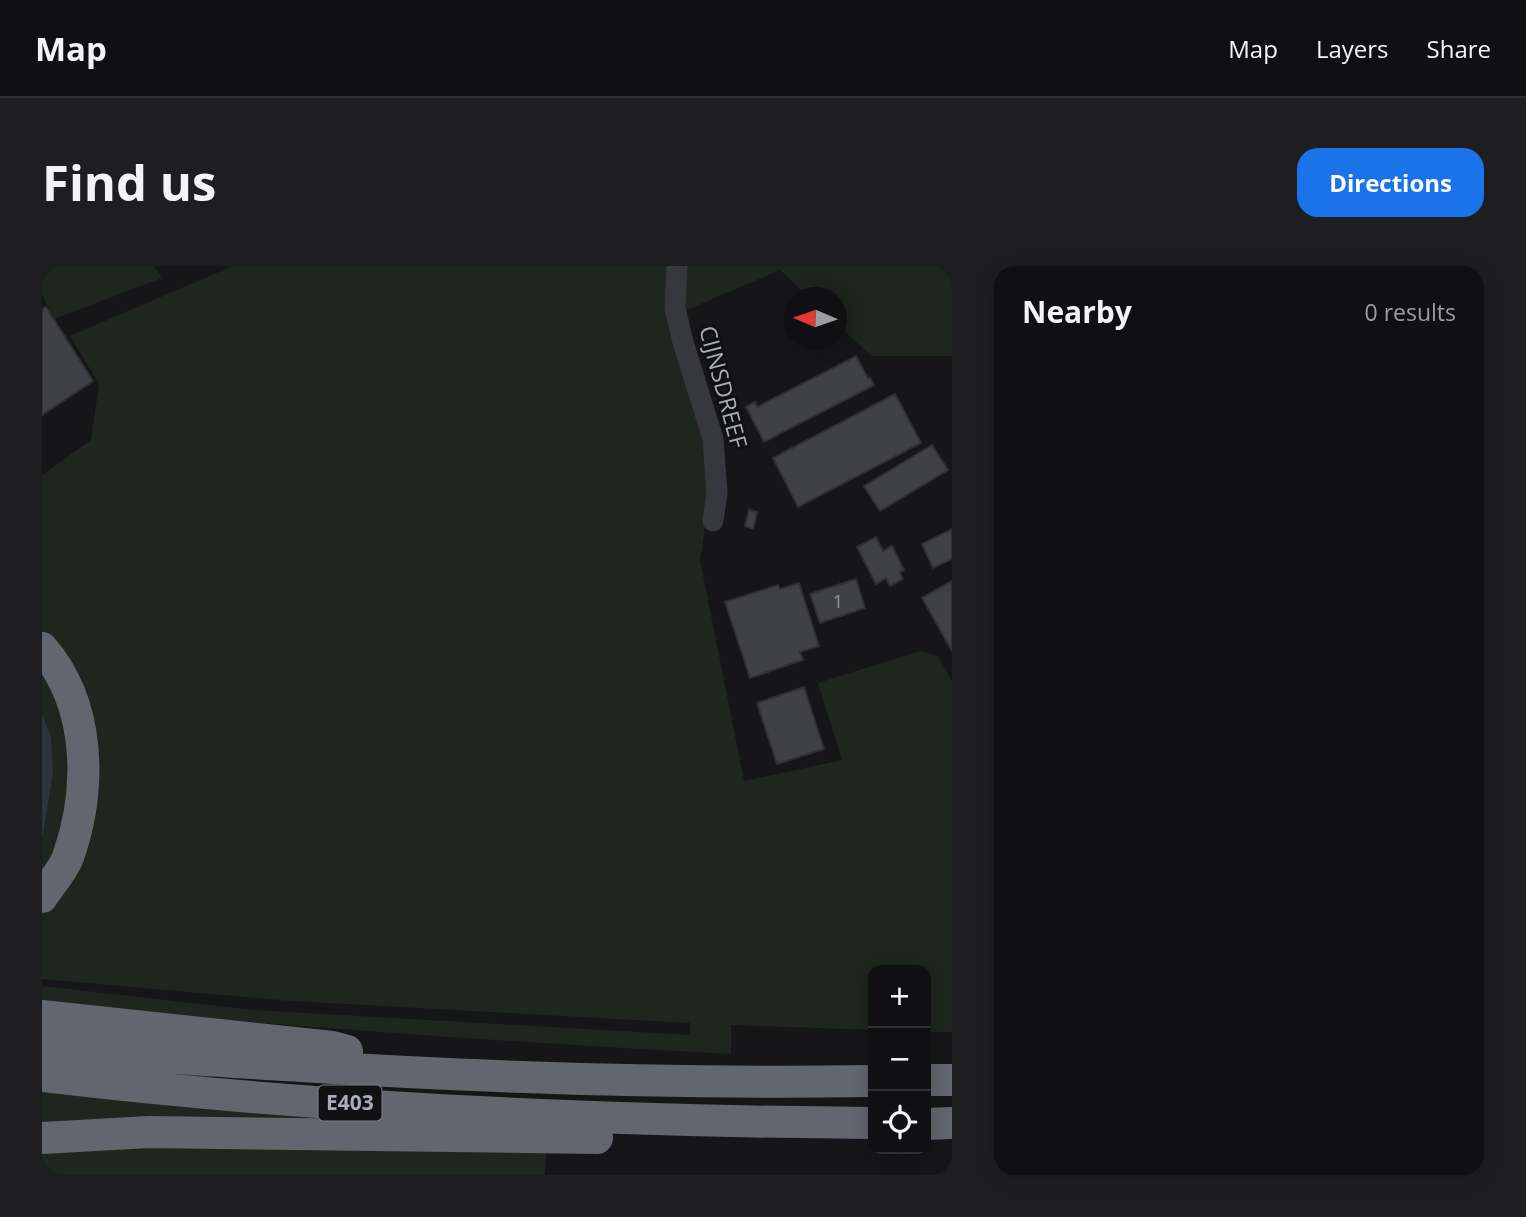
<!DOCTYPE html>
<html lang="en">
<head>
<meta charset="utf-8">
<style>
	:root { --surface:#101012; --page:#1e1e20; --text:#f1f3f6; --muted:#9c9d9f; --line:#303032; --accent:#1a73e8 }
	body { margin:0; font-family:"Open Sans",sans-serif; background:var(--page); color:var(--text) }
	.controls { position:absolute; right:21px; bottom:21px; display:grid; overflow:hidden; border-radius:14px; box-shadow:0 4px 18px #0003 }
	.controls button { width:63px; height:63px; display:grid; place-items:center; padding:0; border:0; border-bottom:2px solid var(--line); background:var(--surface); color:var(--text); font:35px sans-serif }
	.compass { position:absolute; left:742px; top:21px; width:63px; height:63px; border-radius:50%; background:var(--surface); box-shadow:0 4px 18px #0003; rotate:272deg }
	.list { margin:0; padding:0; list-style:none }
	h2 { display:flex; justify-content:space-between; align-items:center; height:91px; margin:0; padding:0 28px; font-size:30px }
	h2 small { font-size:23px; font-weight:400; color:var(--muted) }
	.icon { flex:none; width:38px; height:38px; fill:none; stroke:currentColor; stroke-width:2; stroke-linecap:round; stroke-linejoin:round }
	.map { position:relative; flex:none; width:910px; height:909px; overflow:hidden; border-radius:21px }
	header { display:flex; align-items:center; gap:42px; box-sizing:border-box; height:98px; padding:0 35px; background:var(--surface); border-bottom:2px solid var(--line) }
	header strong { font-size:33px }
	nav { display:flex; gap:38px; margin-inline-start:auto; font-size:24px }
	.intro { display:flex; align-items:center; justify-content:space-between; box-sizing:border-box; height:168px; padding:0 42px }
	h1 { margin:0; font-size:49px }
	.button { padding:18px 32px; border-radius:21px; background:var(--accent); color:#fff; font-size:24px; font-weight:700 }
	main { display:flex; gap:42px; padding:0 42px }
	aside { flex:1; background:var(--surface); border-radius:21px; box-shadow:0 4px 18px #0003 }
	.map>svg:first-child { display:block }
	.green { fill:#1e261f }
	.water { fill:#2c353c }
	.building { fill:#404145; stroke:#303034; stroke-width:2 }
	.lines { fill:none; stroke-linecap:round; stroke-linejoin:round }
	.minor { stroke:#37383d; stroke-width:21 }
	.highway { stroke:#63666e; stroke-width:32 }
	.labels { text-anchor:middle; stroke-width:6; stroke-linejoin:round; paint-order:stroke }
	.number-label { font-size:19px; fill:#8e929b }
	.shield { fill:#111113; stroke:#7b7e86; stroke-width:2 }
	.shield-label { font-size:21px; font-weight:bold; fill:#a8adb8 }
	.street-label { font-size:23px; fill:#a8adb8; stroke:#111113 }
</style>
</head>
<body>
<header>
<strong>Map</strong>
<nav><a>Map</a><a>Layers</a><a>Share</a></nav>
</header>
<div class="intro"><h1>Find us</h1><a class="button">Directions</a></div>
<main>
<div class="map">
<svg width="910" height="909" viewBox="0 0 910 909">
	<rect width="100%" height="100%" fill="#161618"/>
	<path class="green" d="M 0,0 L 112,0 L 120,12 L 12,53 L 0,29 Z
		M 191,0 L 628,0 L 669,192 L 664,254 L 658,294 L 702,515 L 800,494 L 776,417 L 878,385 L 896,390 L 910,416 L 910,766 L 884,766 L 884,704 L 831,704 L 831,764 L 689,759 L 689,788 C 459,776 229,759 0,738 L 0,720 L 212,744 L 648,769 L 648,757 L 249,735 L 0,713 L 0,639 L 43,547 L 0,375 L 0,209 L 49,174 L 57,118 L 28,70 Z
		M 641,0 L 910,0 L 910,90 L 829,90 L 795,58 L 794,32 L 767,31 L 738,4 L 640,46 Z
		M 0,406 L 14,435 L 26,472 L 29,498 L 19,571 L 0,611 L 0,574 L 9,470 L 0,448 Z
		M 0,822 L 305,850 L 304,859 L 0,862 Z
		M 131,876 L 504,887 L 503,909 L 0,909 L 0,883 Z"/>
	<path class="water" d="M 0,448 L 9,470 L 11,507 L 0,574 Z"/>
	<path class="building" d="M 4,41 L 51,115 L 0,149 L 0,43 Z
		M 814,90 L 826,113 L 828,112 L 832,119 L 722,176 L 704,141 L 713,136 L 715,141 Z
		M 853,128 L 879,177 L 756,241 L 731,192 Z
		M 890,179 L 906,204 L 838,245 L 822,220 Z
		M 707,244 L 715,246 L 711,263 L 703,260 Z
		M 910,263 L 910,293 L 891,302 L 880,278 Z
		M 834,271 L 841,285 L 850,280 L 862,304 L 858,306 L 861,313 L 848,320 L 844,312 L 834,318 L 815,281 Z
		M 814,313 L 823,342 L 778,357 L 768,328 Z
		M 910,315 L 910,385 L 880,332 Z
		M 757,317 L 777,380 L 758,386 L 761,394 L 708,412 L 683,336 L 736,319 L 738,323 Z
		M 762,421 L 782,483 L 735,498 L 715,437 Z"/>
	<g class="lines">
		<path class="minor" d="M 635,0 L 633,42 L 641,76 L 671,173 L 675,227 L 671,255"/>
		<path class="highway" d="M 0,382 C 49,438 50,523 26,591 C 21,605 8,618 0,631
			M 0,750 L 290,781 L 305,785
			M 0,779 C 86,790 173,795 259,800 C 450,812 640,818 831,815
			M 0,810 C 276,843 554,855 831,857
			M 884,814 L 910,814
			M 884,858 L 910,857
			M 0,872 L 107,866 L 555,872"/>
	</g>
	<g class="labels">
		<g class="number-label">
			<text x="796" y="342">1</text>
		</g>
		<rect class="shield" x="276.5" y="819.5" width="63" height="35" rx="5"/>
		<g class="shield-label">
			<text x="308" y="844">E403</text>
		</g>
		<g class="street-label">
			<text transform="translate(681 121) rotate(75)" y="8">CIJNSDREEF</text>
		</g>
	</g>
</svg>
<div class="controls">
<button>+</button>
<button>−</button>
<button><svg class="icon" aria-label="locate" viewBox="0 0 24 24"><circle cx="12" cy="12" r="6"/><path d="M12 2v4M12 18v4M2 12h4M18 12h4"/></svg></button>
</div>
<svg class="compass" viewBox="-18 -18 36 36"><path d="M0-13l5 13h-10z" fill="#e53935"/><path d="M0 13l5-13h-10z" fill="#9c9d9f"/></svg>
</div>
<aside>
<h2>Nearby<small>0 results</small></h2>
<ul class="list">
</ul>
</aside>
</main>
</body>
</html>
